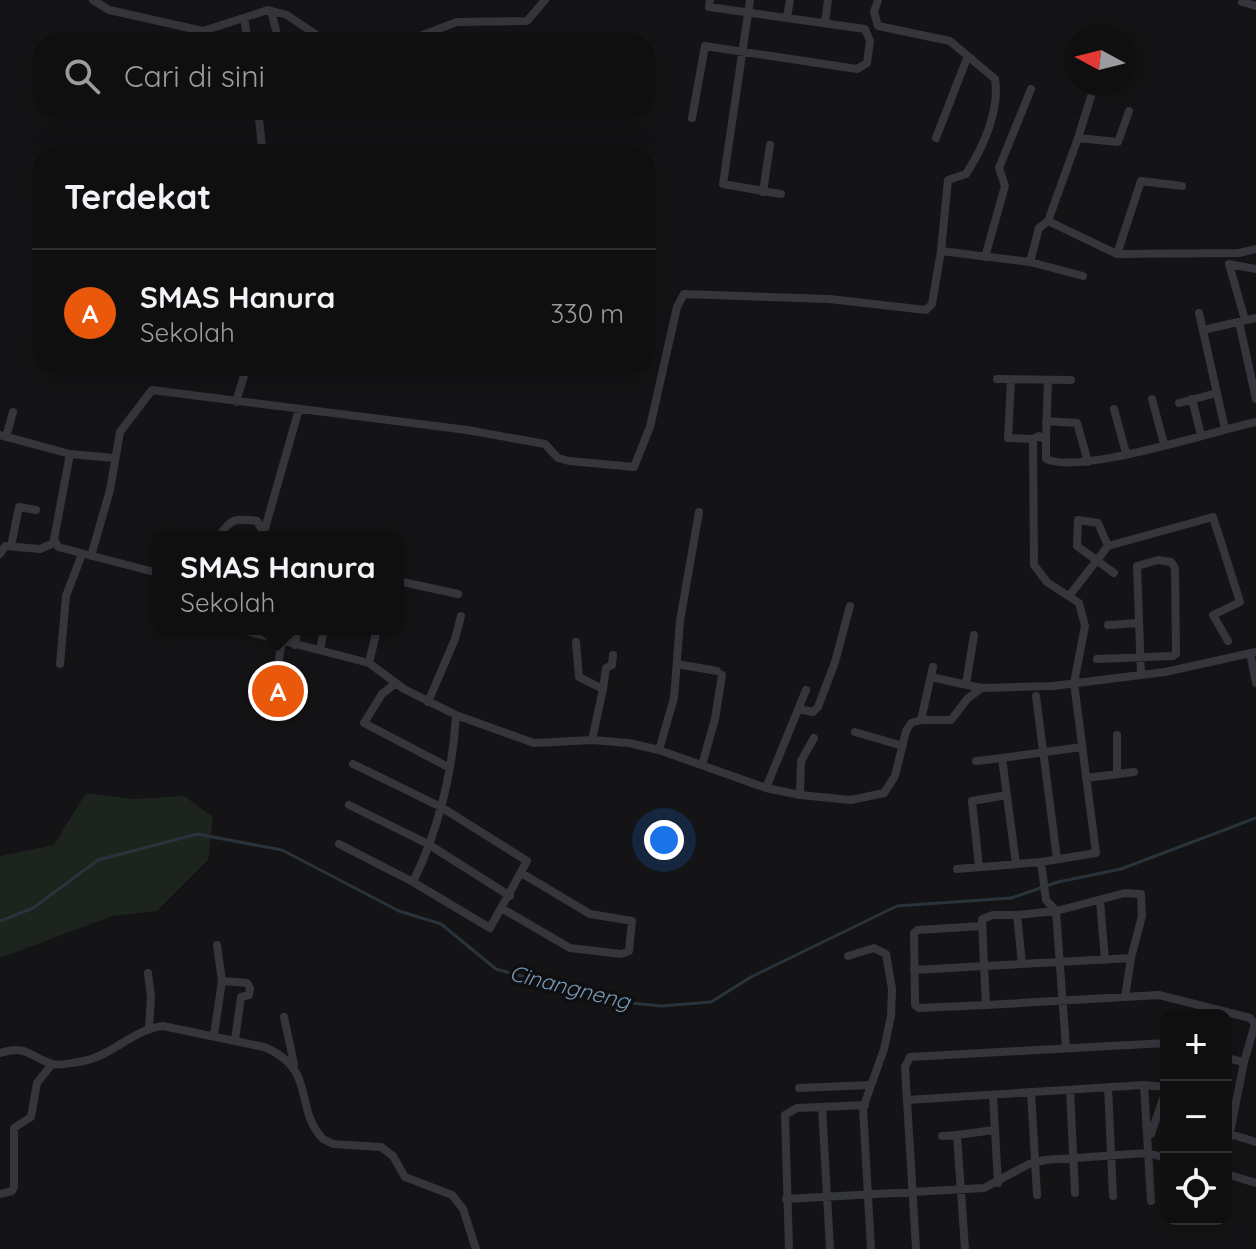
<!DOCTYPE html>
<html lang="id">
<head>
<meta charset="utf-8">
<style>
	:root { --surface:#0f0f10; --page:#181819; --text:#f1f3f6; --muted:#9b9c9f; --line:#2f2f30; --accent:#ea580c }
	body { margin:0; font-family:Quicksand,sans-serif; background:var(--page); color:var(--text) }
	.controls { position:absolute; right:24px; bottom:24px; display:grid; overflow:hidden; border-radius:16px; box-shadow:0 8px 32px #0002 }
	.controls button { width:72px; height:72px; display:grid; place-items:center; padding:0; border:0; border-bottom:2px solid var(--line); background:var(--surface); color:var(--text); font:40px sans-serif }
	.compass { position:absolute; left:1064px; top:24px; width:72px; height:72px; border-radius:50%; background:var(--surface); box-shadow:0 8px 32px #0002; rotate:277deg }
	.you { position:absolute; left:664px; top:840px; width:28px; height:28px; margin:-20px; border:6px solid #fff; border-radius:50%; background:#1a73e8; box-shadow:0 0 0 12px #1a73e833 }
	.badge { display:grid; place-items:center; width:52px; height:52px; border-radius:50%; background:var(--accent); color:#fff; font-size:26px; font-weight:700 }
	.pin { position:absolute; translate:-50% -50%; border:4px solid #fff; box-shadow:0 2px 8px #0006 }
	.popup { position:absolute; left:152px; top:531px; width:252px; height:104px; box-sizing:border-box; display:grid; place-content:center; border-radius:16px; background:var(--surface); filter:drop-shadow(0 2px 6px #0005); font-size:26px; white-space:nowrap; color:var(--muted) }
	.popup b { font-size:30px; color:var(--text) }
	.popup::after { content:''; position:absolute; left:50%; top:100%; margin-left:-16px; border:16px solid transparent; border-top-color:var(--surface) }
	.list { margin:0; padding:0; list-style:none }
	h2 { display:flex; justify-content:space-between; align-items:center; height:104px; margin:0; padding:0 32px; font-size:34px }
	h2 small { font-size:26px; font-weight:400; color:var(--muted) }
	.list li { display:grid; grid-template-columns:52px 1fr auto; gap:24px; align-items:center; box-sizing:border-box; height:128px; padding:0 32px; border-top:2px solid var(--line) }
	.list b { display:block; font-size:30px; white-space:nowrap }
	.list p { margin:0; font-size:26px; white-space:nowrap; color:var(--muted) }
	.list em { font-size:26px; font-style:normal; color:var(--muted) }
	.icon { flex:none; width:44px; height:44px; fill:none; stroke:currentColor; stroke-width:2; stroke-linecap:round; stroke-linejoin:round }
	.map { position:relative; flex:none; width:1256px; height:1249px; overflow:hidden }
	.search { position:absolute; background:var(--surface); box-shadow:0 8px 32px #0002; left:32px; top:32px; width:624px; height:88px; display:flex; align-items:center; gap:20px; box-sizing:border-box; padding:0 28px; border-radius:32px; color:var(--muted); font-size:30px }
	.panel { position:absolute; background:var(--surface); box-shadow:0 8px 32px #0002; left:32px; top:144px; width:624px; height:232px; border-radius:32px }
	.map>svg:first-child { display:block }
	.green { fill:#1c241d }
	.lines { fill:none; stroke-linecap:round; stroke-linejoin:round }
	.stream { stroke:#29333b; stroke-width:3 }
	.street { stroke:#35363b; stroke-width:8 }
	.labels { text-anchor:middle; stroke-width:7; stroke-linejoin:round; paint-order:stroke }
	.water-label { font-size:22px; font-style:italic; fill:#7999b5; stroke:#0f0f11 }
</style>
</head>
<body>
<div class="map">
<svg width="1256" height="1249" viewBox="0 0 1256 1249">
	<rect width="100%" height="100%" fill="#141416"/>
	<path class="green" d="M 86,793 L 134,799 L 184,796 L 213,817 L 208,860 L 157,911 L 112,916 L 0,958 L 0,856 L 54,845 Z"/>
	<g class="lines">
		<path class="stream" d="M 0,921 L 33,908 L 98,860 L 197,834 L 282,850 L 399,911 L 441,924 L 496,969 L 611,1001 L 661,1006 L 711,1002 L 751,977 L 897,906 L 1011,898 L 1058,882 L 1121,869 L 1256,818"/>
		<path class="street" d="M 93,0 L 109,10 L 203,31 L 268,10 L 287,15 L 327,42
			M 750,0 L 723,184 L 781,194
			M 878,0 L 874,12 L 878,26 L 950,41 L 995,79 C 1000,110 983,148 966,174 L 948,180 L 941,251 L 1030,262 L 1039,228 L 1048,221 L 1117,254 L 1239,253 L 1256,249
			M 1242,2 L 1256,6
			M 271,11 L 279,42
			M 787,17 L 790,0
			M 244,18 L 248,42
			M 825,22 L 828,0
			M 404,42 L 457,22 L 527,21 L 545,0
			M 258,110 L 262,147
			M 692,118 L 705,46 L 857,69 L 867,63 L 870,41 L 865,29 L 709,7 L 710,0
			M 936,138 L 967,58
			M 1078,138 L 1095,84
			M 763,192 L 770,145
			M 1048,221 L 1078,138 L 1118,142 L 1129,111
			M 1117,254 L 1141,181 L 1182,186
			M 985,257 L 1005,186 L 999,168 L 1031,89
			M 1030,262 L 1083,276
			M 1199,313 L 1225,429
			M 1245,320 L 1229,264 L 1256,269
			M 1239,322 L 1256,399
			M 1203,330 L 1256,318
			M 997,379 L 1071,380
			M 1011,380 L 1008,438 L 1033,439
			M 1152,399 L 1164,444
			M 1192,399 L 1201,435
			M 236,402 L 247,366
			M 1179,403 L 1217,393
			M 1114,409 L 1126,453
			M 1046,421 L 1077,423 L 1088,462
			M 0,435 L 70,454 L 54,539 L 58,547 L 158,573
			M 6,437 L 13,412
			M 1046,440 L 1048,380
			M 70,454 L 114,458
			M 264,532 L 299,409
			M 219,537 C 230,518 236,518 257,521 L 264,534
			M 11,546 L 19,507 L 36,510
			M 1108,546 L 1098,523 L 1078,520 L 1077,546 L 1114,573
			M 0,554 L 5,546 L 40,549 L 54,543
			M 91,556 L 110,490 L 120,432 L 152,390 L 467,430 L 545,444 L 558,458 L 569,461 L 634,467 L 650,427 L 677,307 L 684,294 L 829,299 L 926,310 L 932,304 L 941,251
			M 398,581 L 458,594
			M 1069,596 L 1108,546 L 1213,517 L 1240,602 L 1213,615 L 1228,641
			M 1108,625 L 1139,623
			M 238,629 L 369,663 L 404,689 L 456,715 L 534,743 L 592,740 L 629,743 L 659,750 L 766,788 L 800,795 L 851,800 L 884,793 L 895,776 L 906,731 L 911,723 L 921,720 L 951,720 L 968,698 L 982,688 L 1053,686 L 1165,672 L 1256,652
			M 576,642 L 579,677 L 603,689 L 592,740
			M 295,645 L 297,629
			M 320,650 L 324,629
			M 1250,653 L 1256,683
			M 1097,659 L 1173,656 L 1176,654 L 1175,568 L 1171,562 L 1158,560 L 1137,566 L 1141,675
			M 369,663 L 377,629
			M 60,664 L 66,596 L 82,554
			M 677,664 L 717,671
			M 277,670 L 282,642
			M 931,677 L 981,688
			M 396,683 L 382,694 L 364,723 L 450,768
			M 966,684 L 974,635
			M 603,689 L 606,668 L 612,665 L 613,655
			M 1036,696 L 1057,859
			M 428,702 L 455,639 L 461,616
			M 799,709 L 813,712 L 818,707 L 835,662 L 850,606
			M 921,720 L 933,667
			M 855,732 L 903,746
			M 1117,735 L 1117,774
			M 659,750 L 674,698 L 680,621 L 699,512
			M 976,761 L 1002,758
			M 353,764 L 441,807 L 527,861 L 490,928 L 413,882
			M 702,765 L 715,719 L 722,675
			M 1086,778 L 1134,772
			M 766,788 L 806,690
			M 800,795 L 801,761 L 814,738
			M 349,805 L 428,844 L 510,896
			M 339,844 L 413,882 C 438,831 453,772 456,715
			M 1016,864 L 1002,758 L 1082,747
			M 979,867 L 972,801 L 1007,795
			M 957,869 L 1041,862
			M 1100,901 L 1105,960
			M 503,909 L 570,948 L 621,954 L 629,951 L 632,921 L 590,914 L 523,874
			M 1017,915 L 1056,911 L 1125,893 L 1141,894 L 1142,916 L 1131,958
			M 982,926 L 918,930 L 914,933 L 915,1005 L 919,1008 L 986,1005
			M 848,956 L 874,948 L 886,954 L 892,989 L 891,1016 L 884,1049 L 863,1108 L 871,1249
			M 914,970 L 984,966 L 982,919 L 993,915 L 1017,915 L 1022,964
			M 148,973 L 151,997 L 149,1027
			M 222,981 L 247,983 L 250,988 L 249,995 L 241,997 L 235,1040
			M 1125,997 L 1131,958 L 984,966 L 986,1005 L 1159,995 L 1250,1018 L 1255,1024 L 1244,1062
			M 284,1017 L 294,1064
			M 214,1035 L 222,981 L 217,945
			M 1066,1048 L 1056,911 L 1046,900 L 1041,862 L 1096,853 L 1074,683 L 1085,626 L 1079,603 L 1047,582 L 1034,565 L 1033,439 L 1039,436 L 1046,440 L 1046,459 C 1080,475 1214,431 1256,422
			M 0,1053 C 27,1044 31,1058 53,1064 C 59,1066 71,1063 78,1062 C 111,1058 131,1030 163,1026 L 264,1047 C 318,1069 293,1108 323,1139 L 333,1144 L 381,1147 L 393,1156 L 405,1177 L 452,1195 L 463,1209 L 476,1249
			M 1226,1058 L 1244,1062 L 1226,1153
			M 1144,1085 L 1151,1201
			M 1108,1087 L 1113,1196
			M 799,1088 L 871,1085
			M 1070,1090 L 1075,1193
			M 1031,1092 L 1037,1195
			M 993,1095 L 998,1183
			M 907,1100 L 1144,1085 L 1166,1087
			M 822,1107 L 830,1249
			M 1151,1134 L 1166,1090
			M 1230,1134 L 1256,1142
			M 942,1136 L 957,1135
			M 1226,1174 L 1256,1183
			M 0,1194 L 12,1191 L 14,1187 L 14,1128 L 31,1117 L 37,1083 L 52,1064
			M 786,1199 L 984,1188 L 1029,1164 L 1045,1160 L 1148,1153 L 1166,1158
			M 789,1249 L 785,1115 L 797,1108 L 865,1105
			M 916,1249 L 905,1067 L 910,1057 L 1166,1043
			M 965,1249 L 957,1135 L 994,1130"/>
	</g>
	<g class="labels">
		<g class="water-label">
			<text transform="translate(570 987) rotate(14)" y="8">Cinangneng</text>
		</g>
	</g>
</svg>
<div class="controls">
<button>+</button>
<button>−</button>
<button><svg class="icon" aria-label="locate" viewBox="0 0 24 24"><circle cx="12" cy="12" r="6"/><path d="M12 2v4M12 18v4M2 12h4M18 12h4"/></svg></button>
</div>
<svg class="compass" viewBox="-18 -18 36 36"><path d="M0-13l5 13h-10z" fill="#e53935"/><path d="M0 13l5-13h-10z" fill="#9b9c9f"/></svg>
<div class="you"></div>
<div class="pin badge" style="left:278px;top:691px">A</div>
<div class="popup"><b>SMAS Hanura</b>Sekolah</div>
<div class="search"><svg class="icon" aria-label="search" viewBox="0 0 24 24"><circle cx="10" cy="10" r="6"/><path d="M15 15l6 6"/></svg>Cari di sini</div>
<section class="panel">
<h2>Terdekat<small></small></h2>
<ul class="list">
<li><span class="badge">A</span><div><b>SMAS Hanura</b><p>Sekolah</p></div><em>330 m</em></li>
</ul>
</section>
</div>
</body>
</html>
